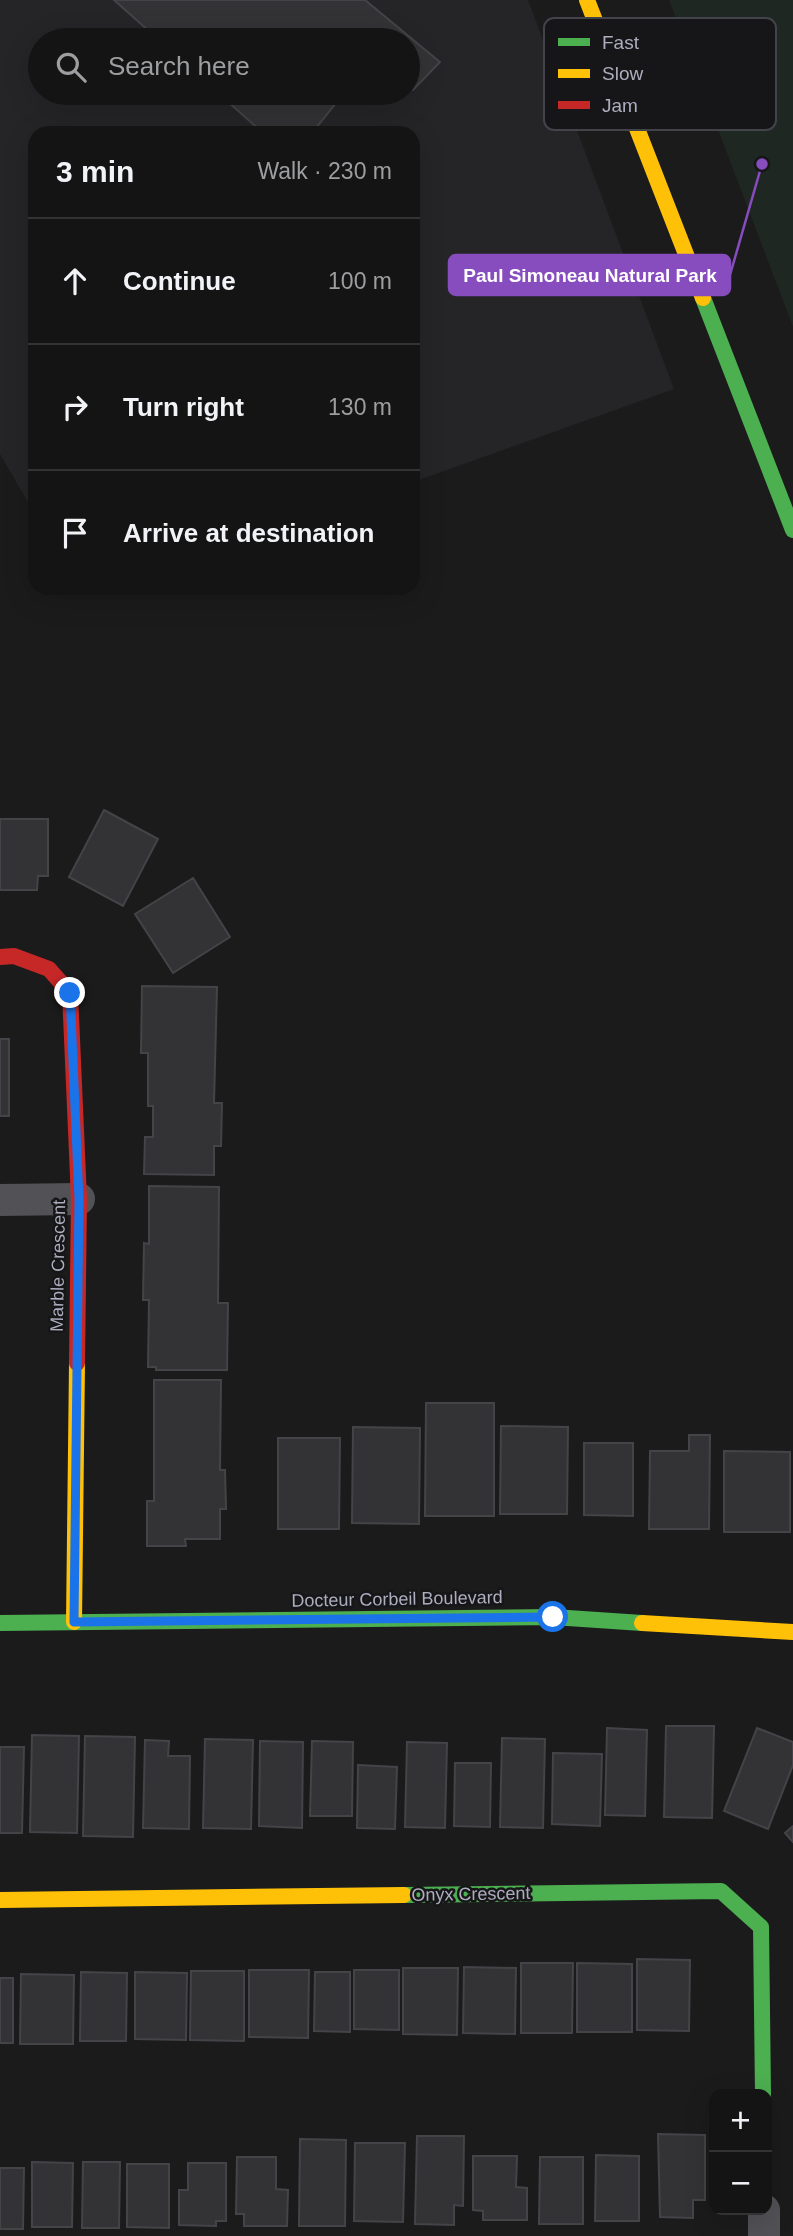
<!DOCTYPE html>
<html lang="en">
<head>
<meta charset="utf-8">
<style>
	:root { --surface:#141415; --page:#1d1d1e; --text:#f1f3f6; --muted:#9d9ea0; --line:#333334 }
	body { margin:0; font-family:Helvetica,sans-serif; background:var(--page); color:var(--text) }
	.controls { position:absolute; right:21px; bottom:21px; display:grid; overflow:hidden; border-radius:14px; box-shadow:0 7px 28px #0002 }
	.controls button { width:63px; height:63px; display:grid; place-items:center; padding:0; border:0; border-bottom:2px solid var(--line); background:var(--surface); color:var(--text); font:35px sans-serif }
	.stop { position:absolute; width:21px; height:21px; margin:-16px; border:5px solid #1a73e8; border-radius:50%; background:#fff }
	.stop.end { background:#1a73e8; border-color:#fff; box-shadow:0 2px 7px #0008 }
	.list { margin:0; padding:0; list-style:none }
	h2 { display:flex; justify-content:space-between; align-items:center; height:91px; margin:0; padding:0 28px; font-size:30px }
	h2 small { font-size:23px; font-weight:400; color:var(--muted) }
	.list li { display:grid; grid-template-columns:46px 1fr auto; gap:21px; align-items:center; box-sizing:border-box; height:126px; padding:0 28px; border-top:2px solid var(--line) }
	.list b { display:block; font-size:26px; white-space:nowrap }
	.list em { font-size:23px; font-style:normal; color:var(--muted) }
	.icon { flex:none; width:38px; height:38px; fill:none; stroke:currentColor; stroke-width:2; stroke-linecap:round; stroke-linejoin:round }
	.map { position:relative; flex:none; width:793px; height:2236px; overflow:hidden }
	.search { position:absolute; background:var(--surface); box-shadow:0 7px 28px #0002; left:28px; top:28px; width:392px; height:77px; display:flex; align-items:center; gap:18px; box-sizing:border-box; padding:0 24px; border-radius:38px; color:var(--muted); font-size:26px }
	.panel { position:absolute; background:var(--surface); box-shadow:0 7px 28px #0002; left:28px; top:126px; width:392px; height:469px; border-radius:21px }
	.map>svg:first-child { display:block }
	.built { fill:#252528; fill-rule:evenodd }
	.green { fill:#1f2722 }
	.building { fill:#333335; stroke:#444448; stroke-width:2 }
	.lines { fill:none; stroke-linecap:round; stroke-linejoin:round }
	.street { stroke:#515156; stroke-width:32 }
	.fast { stroke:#4caf50; stroke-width:16 }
	.slow { stroke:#ffc107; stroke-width:16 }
	.jam { stroke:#c62828; stroke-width:16 }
	.route { stroke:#1a73e8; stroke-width:9 }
	.labels { text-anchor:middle; stroke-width:5; stroke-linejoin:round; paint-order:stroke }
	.street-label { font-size:18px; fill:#acadbd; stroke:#161518 }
	.key { fill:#161518; stroke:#43434a; stroke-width:2 }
	.key-label { font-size:19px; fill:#acadbd }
	.leader { fill:none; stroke:#874cbe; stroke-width:2.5 }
	.callout-dot { fill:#874cbe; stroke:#161518; stroke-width:2.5 }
	.callout { fill:#874cbe; stroke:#874cbe; stroke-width:2.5 }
	.callout-label { font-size:19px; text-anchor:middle; font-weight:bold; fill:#fff }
</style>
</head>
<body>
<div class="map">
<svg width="793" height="2236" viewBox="0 0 793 2236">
	<rect width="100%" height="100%" fill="#1b1b1c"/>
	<path class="built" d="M 0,0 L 528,0 L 674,389 L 413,482 L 413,133 L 35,133 L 35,514 L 0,454 ZM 40,40 L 408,40 L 408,93 L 40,93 Z"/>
	<path class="green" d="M 669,0 L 793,0 L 793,327 Z"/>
	<path class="building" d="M 114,0 L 365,0 L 440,62 L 413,90 L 408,86 L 408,40 L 159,40 Z
		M 218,93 L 344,93 L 312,133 L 263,133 Z
		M 104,810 L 158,839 L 123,906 L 69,877 Z
		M 0,819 L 48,819 L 48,876 L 38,876 L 37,890 L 0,890 Z
		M 193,878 L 230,937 L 173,973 L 135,914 Z
		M 142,986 L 217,987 L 214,1103 L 222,1103 L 221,1146 L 214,1146 L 214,1175 L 144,1174 L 145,1137 L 153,1137 L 153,1106 L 148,1106 L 148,1053 L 141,1053 Z
		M 0,1039 L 9,1039 L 9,1116 L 0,1116 Z
		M 149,1186 L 219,1187 L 218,1303 L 228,1303 L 227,1370 L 156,1370 L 156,1367 L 148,1367 L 149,1300 L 143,1300 L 144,1243 L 149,1244 Z
		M 154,1380 L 221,1380 L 220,1470 L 225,1470 L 226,1509 L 220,1509 L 220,1539 L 185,1539 L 186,1546 L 147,1546 L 147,1501 L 154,1501 Z
		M 426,1403 L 494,1403 L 494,1516 L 425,1516 Z
		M 501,1426 L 568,1427 L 567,1514 L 500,1514 Z
		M 353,1427 L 420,1428 L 419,1524 L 352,1523 Z
		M 689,1435 L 710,1435 L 709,1529 L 649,1529 L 650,1451 L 689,1451 Z
		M 278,1438 L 340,1438 L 339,1529 L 278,1529 Z
		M 584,1443 L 633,1443 L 633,1516 L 584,1515 Z
		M 724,1451 L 790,1452 L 790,1532 L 724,1532 Z
		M 666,1726 L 714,1726 L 712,1818 L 664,1817 Z
		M 607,1728 L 647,1730 L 645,1816 L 605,1815 Z
		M 757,1728 L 793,1742 L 793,1765 L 768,1829 L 724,1811 Z
		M 32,1735 L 79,1736 L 77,1833 L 30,1832 Z
		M 85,1736 L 135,1737 L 133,1837 L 83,1836 Z
		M 502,1738 L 545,1739 L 543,1828 L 500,1827 Z
		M 205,1739 L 253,1740 L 251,1829 L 203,1828 Z
		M 145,1740 L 169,1741 L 168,1756 L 190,1756 L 189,1829 L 143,1828 Z
		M 260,1741 L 303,1742 L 302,1828 L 259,1826 Z
		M 312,1741 L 353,1742 L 352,1816 L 310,1816 Z
		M 407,1742 L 447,1743 L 445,1828 L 405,1827 Z
		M 0,1747 L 24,1747 L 22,1833 L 0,1833 Z
		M 553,1753 L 602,1754 L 600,1826 L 552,1824 Z
		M 455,1763 L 491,1763 L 490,1827 L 454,1826 Z
		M 358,1765 L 397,1767 L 395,1829 L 357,1828 Z
		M 793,1826 L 793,1842 L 785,1833 Z
		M 637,1959 L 690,1960 L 689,2031 L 637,2030 Z
		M 521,1963 L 573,1963 L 572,2033 L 521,2033 Z
		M 577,1963 L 632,1964 L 632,2032 L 577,2032 Z
		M 464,1967 L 516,1968 L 515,2034 L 463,2033 Z
		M 403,1968 L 458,1968 L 457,2035 L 403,2034 Z
		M 249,1970 L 309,1970 L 308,2038 L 249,2037 Z
		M 354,1970 L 399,1970 L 399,2030 L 354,2029 Z
		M 191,1971 L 244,1971 L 244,2041 L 190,2040 Z
		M 81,1972 L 127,1973 L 126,2041 L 80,2041 Z
		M 135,1972 L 187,1973 L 186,2040 L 135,2039 Z
		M 315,1972 L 350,1972 L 350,2032 L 314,2031 Z
		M 21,1974 L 74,1975 L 73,2044 L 20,2044 Z
		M 0,1978 L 13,1978 L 13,2043 L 0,2043 Z
		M 658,2134 L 705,2135 L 705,2200 L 693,2200 L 693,2218 L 660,2217 Z
		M 417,2136 L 464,2136 L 463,2206 L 454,2205 L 454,2225 L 415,2224 Z
		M 300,2139 L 346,2140 L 345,2226 L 299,2226 Z
		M 355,2143 L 405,2143 L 403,2222 L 354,2221 Z
		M 596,2155 L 639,2156 L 639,2221 L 595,2221 Z
		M 473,2156 L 517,2156 L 516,2187 L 527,2188 L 527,2220 L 483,2220 L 483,2211 L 473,2210 Z
		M 237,2157 L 276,2157 L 276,2189 L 288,2190 L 287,2226 L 244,2226 L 244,2214 L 236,2214 Z
		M 540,2157 L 583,2157 L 583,2224 L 539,2224 Z
		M 32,2162 L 73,2163 L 72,2227 L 32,2227 Z
		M 83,2162 L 120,2162 L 119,2228 L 82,2228 Z
		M 188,2163 L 226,2163 L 226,2221 L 216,2221 L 216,2226 L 179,2225 L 179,2190 L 188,2190 Z
		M 127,2164 L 169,2164 L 169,2228 L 127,2227 Z
		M 0,2168 L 24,2168 L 23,2229 L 0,2229 Z"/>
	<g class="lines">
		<path class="street" d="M 0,1200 L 79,1199
			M 764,2210 L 764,2236"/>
		<path class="fast" d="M 703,298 L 793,530
			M 0,1623 L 553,1617 L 642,1623
			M 404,1895 L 721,1891 L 761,1927 L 763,2094"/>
		<path class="slow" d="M 587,0 L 703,298
			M 74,1622 L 77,1363
			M 642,1623 L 793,1632
			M 0,1900 L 404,1895"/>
		<path class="jam" d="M 0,957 L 14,956 L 49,969 L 70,993 L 79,1199 L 77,1363"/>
	</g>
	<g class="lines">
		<path class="route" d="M 70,993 L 79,1199 L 74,1622 L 553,1617"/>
	</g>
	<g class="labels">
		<g class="street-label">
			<text transform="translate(58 1266) rotate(-89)" y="6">Marble Crescent</text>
			<text transform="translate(397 1599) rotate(-1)" y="6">Docteur Corbeil Boulevard</text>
			<text transform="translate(471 1894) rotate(-1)" y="6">Onyx Crescent</text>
		</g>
	</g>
	<rect x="544" y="18" width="232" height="112" rx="10" class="key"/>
	<rect x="558" y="38" width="32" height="8" fill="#4caf50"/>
	<rect x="558" y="69" width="32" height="9" fill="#ffc107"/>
	<rect x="558" y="101" width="32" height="8" fill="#c62828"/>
	<g class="key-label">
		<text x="602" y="49">Fast</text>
		<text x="602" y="80">Slow</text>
		<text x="602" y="112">Jam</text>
	</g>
	<path class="leader" d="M762 164L730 275"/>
	<circle class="callout-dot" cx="762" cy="164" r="7"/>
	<rect class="callout" x="449" y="255" width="281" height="40" rx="7"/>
	<g class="callout-label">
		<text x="590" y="282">Paul Simoneau Natural Park</text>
	</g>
</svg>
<div class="controls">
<button>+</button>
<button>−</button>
</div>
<div class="stop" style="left:553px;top:1617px"></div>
<div class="stop end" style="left:70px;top:993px"></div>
<div class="search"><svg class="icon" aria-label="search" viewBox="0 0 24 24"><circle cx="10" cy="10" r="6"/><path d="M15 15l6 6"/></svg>Search here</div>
<section class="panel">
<h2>3 min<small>Walk · 230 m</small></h2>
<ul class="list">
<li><svg class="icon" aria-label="ahead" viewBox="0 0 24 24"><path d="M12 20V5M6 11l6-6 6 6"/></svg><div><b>Continue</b></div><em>100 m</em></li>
<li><svg class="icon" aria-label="right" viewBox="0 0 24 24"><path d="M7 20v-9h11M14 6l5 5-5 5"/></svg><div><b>Turn right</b></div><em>130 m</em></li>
<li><svg class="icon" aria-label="arrive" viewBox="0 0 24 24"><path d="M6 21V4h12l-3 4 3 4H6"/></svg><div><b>Arrive at destination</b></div></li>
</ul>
</section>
</div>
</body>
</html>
